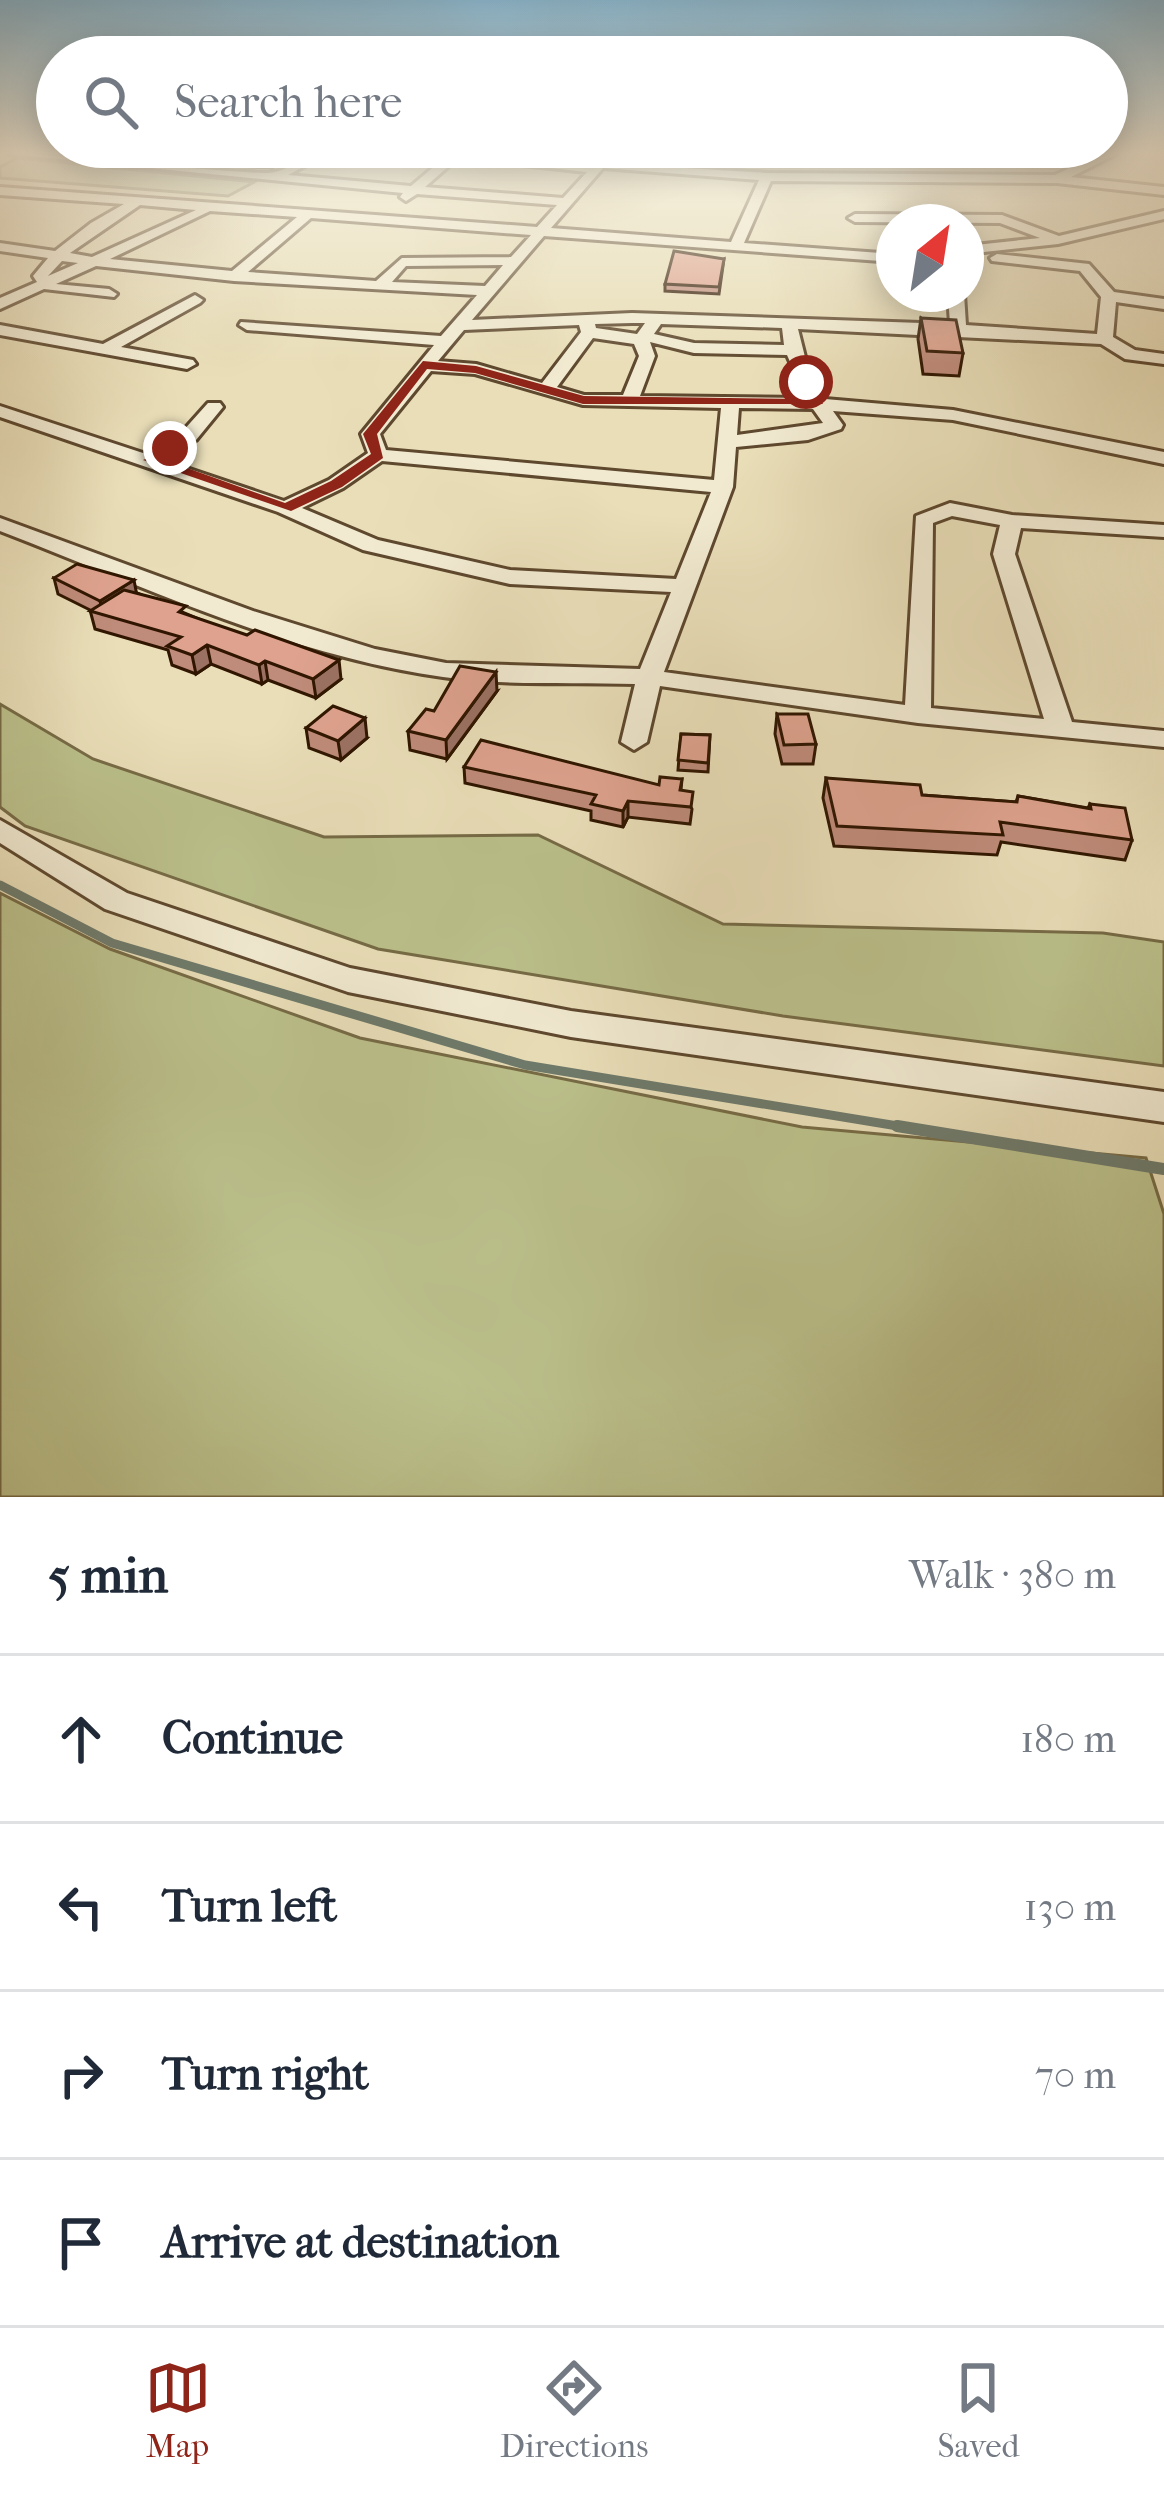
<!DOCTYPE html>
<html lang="en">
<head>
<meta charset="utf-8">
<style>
	:root { --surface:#fff; --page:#f6f6f7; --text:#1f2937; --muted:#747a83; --line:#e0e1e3; --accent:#8f2418 }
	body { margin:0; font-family:"IM FELL French Canon",serif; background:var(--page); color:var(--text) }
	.compass { position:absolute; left:876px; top:204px; width:108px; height:108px; border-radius:50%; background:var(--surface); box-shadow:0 6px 30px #0003; rotate:30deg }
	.stop { position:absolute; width:36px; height:36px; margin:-27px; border:9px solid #8f2418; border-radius:50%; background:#fff }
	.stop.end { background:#8f2418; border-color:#fff; box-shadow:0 3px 12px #0008 }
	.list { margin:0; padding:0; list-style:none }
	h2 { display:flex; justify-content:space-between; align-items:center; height:156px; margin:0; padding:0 48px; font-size:51px }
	h2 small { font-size:39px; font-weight:400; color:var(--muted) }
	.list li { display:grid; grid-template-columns:78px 1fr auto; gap:36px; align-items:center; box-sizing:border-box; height:168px; padding:0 48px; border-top:3px solid var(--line) }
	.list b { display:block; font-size:45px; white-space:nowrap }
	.list em { font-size:39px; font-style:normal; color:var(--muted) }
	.icon { flex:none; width:66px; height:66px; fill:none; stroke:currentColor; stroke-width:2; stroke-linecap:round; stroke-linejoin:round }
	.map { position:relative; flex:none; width:1164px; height:1497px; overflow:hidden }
	.search { position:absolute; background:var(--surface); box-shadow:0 6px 30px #0003; left:36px; right:36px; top:36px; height:132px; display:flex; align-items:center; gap:30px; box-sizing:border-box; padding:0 42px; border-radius:66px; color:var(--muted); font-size:45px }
	.sheet { height:828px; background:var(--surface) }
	nav { display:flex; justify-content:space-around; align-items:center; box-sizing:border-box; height:168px; border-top:3px solid var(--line); background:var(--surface); font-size:33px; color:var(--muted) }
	nav a { display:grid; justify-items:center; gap:6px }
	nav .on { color:var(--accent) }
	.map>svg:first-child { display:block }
	.green { fill:#bbc08b; stroke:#766b46; stroke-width:3 }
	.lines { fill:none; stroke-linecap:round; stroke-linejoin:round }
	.stream-far1 { stroke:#6e7a6b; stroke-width:9 }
	.stream { stroke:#6e7a6b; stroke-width:12 }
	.minor-casing { stroke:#5e482e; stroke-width:6 }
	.minor { fill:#f1ead1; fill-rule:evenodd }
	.wall { fill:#bf8b7a; stroke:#301600; stroke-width:3 }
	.shaded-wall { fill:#9b7163; stroke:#301600; stroke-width:3 }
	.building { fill:#dea28e; stroke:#301600; stroke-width:3 }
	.route { fill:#8f2418 }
</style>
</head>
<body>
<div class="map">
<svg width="1164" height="1497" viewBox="0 0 1164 1497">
	<rect width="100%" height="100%" fill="#e9deb8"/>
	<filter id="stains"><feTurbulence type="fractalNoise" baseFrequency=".00167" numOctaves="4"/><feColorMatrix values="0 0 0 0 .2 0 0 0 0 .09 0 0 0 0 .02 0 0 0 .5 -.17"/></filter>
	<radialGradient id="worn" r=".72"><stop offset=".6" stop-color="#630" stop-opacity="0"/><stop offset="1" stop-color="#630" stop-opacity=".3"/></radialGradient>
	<path class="green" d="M 17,158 L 254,182 L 228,196 L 0,178 L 0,167 Z
		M 0,704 L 93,759 L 324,837 L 538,835 L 723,924 L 1103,933 L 1164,942 L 1164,1066 L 783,1016 L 378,949 L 25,826 L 0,807 Z
		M 0,893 L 110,949 L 360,1038 L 802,1127 L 1146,1158 L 1164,1214 L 1164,1497 L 0,1497 Z"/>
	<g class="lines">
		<path class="stream-far1" d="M 0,885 L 112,943 L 525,1065 L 916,1129"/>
		<path class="stream" d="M 897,1126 L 1164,1169"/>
		<g class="minor-casing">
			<path id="minor" d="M 9,154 C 95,154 179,170 265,173 C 287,174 304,154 327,154 L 288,175 L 411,186 L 449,154 L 767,173 L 1055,175 L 1100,154 L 1116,154 L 1071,177 L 1164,187 L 1164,195 L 1057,183 L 771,181 L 744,243 L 894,254 L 894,262 L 544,236 L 472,320 L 632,313 L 950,324 L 948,294 L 964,294 L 966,325 L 1097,334 L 1101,297 L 1080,271 L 992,261 L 990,258 L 997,254 L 1089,264 L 1114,292 L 1164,299 L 1164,309 L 1116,302 L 1113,337 L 1135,350 L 1164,354 L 1164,364 L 1125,359 L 1101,344 L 798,329 L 807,365 L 825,399 L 953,410 L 1164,452 L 1164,464 L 953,420 L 833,411 L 843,425 L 841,429 L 808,440 L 736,447 L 733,487 L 664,672 L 905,705 L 916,516 L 950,503 L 1012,515 L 1164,525 L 1164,537 L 1021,528 L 1015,554 L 1072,722 L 1164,731 L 1164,747 L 918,723 L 660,686 L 647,742 L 634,750 L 621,742 L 635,684 C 572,682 505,686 443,677 C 290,656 143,586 0,531 L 0,518 L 253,611 L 375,649 L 446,663 L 640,669 L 671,592 L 510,584 L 363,550 L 278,512 L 0,417 L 0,406 L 146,454 L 182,432 L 208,403 L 220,403 L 223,407 L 196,440 L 163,460 L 284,501 L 329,480 L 368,453 L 361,434 L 434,345 L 247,330 L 239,325 L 241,322 L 441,336 L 477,295 L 234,281 L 96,266 L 56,284 L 109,289 L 117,294 L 114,297 L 44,289 L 0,309 L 0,298 L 37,282 L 33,276 L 48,258 L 0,251 L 0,243 L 55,251 L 91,223 L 124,204 L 0,195 L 0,187 L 537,227 L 557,205 L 417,194 L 406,201 L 400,197 L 403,193 ZM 458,158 L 459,158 L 587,172 L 563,198 L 425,187 ZM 603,168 L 759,180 L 731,242 L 551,228 ZM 140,205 L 196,210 L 92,257 L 70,253 ZM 210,211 L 297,217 L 232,271 L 110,259 ZM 311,218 L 531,235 L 511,257 L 402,258 L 376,281 L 248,272 ZM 62,261 L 78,263 L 48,276 ZM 503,265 L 485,286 L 392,282 L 406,266 ZM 632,323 L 645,323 L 637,334 L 596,328 L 595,324 ZM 661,324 L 782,328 L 784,345 L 694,343 L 654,334 ZM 579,325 L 581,332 L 542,383 L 476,364 L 438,361 L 464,330 ZM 593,338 L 634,344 L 639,356 L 623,395 L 584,395 L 557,387 ZM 650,342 L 694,353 L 787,355 L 806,398 L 640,396 L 655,356 ZM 431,371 L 475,374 L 583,405 L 721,408 L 714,480 L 386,450 L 380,434 ZM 739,408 L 813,409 L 823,423 L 737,435 ZM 382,461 L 711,492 L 676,579 L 510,570 L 378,540 L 302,508 L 343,488 ZM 952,516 L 1000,525 L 993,554 L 1044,719 L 931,708 L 933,523 Z
				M 1164,211 L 1164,219 L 1058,244 L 966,254 L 966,246 L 1040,238 L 1000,223 L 855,222 L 848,218 L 855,214 L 1002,215 L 1059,236 Z
				M 195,295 L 203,300 L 200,303 L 121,347 L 193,360 L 196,364 L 187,369 L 0,335 L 0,325 L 103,344 Z
				M 0,820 L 127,893 L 350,968 L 571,1011 L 1164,1092 L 1164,1122 L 571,1037 L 348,992 L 105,909 L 0,843 Z"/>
		</g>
		<use href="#minor" class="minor"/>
	</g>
	<path class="wall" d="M 222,154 L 300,154 L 272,168 L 224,166 Z
		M 724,259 L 719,294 L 665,291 L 665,284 Z
		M 921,318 L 963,353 L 959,376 L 923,374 L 918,339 Z
		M 54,578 L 137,593 L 341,679 L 316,698 L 268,680 L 262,684 L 211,664 L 196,674 L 172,665 L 168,650 L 95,629 L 90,610 L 58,594 Z
		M 497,691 L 447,759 L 410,750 L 408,731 L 434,711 Z
		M 777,714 L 816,744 L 813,764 L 782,764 L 775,734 Z
		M 306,728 L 367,738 L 341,760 L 309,748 Z
		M 681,734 L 710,735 L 708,772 L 678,770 Z
		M 464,767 L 659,785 L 682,779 L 681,790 L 692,809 L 690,824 L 628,817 L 623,827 L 591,820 L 591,811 L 465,783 Z
		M 826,778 L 922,795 L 1016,802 L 1018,796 L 1088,808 L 1090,804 L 1132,840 L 1125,860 L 1001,842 L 997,855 L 834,846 L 823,798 Z"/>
	<path class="shaded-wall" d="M 270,154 L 300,154 L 272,168 Z
		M 134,580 L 137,596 L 103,614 L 100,601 Z
		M 207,645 L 211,664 L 196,674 L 192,655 Z
		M 339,660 L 341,679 L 316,698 L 313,679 Z
		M 265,661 L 268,680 L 262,684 L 259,665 Z
		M 496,672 L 497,691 L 447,759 L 446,740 Z
		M 365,718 L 367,738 L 341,760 L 338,741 Z
		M 628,801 L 628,817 L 623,827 L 623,811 Z"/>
	<path class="building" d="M 674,251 L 724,259 L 719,287 L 665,284 Z
		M 921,318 L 956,320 L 963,353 L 927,351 Z
		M 77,564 L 134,580 L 100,601 L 54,578 Z
		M 124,590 L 186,606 L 179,612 L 247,635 L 255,630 L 339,660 L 313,679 L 265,661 L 259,665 L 207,645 L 192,655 L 167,646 L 181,637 L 90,611 Z
		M 460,666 L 496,672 L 446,740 L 408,731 L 426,709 L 434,711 Z
		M 333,706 L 365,718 L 338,741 L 306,728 Z
		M 777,714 L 808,714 L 816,744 L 784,745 Z
		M 681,734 L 710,735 L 708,763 L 678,760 Z
		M 481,740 L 659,785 L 660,777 L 682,779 L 680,790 L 693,792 L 691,807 L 628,801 L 623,811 L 591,804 L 596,795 L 464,767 Z
		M 826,778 L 920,785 L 922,795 L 1017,802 L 1018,796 L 1091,809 L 1090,804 L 1125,808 L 1132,840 L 1000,822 L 1003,835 L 837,826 Z"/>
	<linearGradient id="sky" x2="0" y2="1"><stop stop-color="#87b7d2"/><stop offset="0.42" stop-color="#f5f0df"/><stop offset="1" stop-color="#f5f0df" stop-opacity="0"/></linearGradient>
	<rect width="1164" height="364" fill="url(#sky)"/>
	<path class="route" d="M 423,361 L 476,366 L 584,396 L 808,399 L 800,382 L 806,379 L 823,404 L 583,404 L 475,373 L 427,369 L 377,434 L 383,458 L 342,487 L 291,511 L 143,460 L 175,446 L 162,459 L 285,503 L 331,481 L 371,454 L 363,434 Z"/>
	<rect width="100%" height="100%" filter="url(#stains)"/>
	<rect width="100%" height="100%" fill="url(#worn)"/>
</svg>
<svg class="compass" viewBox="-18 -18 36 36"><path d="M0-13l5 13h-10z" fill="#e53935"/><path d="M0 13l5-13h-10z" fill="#747a83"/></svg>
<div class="stop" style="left:806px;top:382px"></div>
<div class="stop end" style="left:170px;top:448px"></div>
<div class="search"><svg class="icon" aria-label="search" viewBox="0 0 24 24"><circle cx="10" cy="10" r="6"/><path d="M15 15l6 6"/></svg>Search here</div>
</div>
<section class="sheet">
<h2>5 min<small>Walk · 380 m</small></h2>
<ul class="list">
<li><svg class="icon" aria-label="ahead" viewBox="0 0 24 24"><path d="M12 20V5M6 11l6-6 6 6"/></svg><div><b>Continue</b></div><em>180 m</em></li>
<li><svg class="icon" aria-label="left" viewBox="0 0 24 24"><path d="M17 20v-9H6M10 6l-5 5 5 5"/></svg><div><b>Turn left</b></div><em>130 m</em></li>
<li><svg class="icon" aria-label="right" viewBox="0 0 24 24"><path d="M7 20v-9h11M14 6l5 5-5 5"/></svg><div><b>Turn right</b></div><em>70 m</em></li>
<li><svg class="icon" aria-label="arrive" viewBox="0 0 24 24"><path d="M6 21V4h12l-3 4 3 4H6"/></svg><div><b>Arrive at destination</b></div></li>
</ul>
</section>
<nav>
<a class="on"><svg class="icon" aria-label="map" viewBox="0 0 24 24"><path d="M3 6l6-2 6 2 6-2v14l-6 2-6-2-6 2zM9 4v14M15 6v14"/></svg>Map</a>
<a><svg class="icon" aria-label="directions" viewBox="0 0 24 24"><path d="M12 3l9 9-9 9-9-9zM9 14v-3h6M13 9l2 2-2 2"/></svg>Directions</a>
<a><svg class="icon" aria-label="saved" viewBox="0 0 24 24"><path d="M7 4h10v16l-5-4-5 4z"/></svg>Saved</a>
</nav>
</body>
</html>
